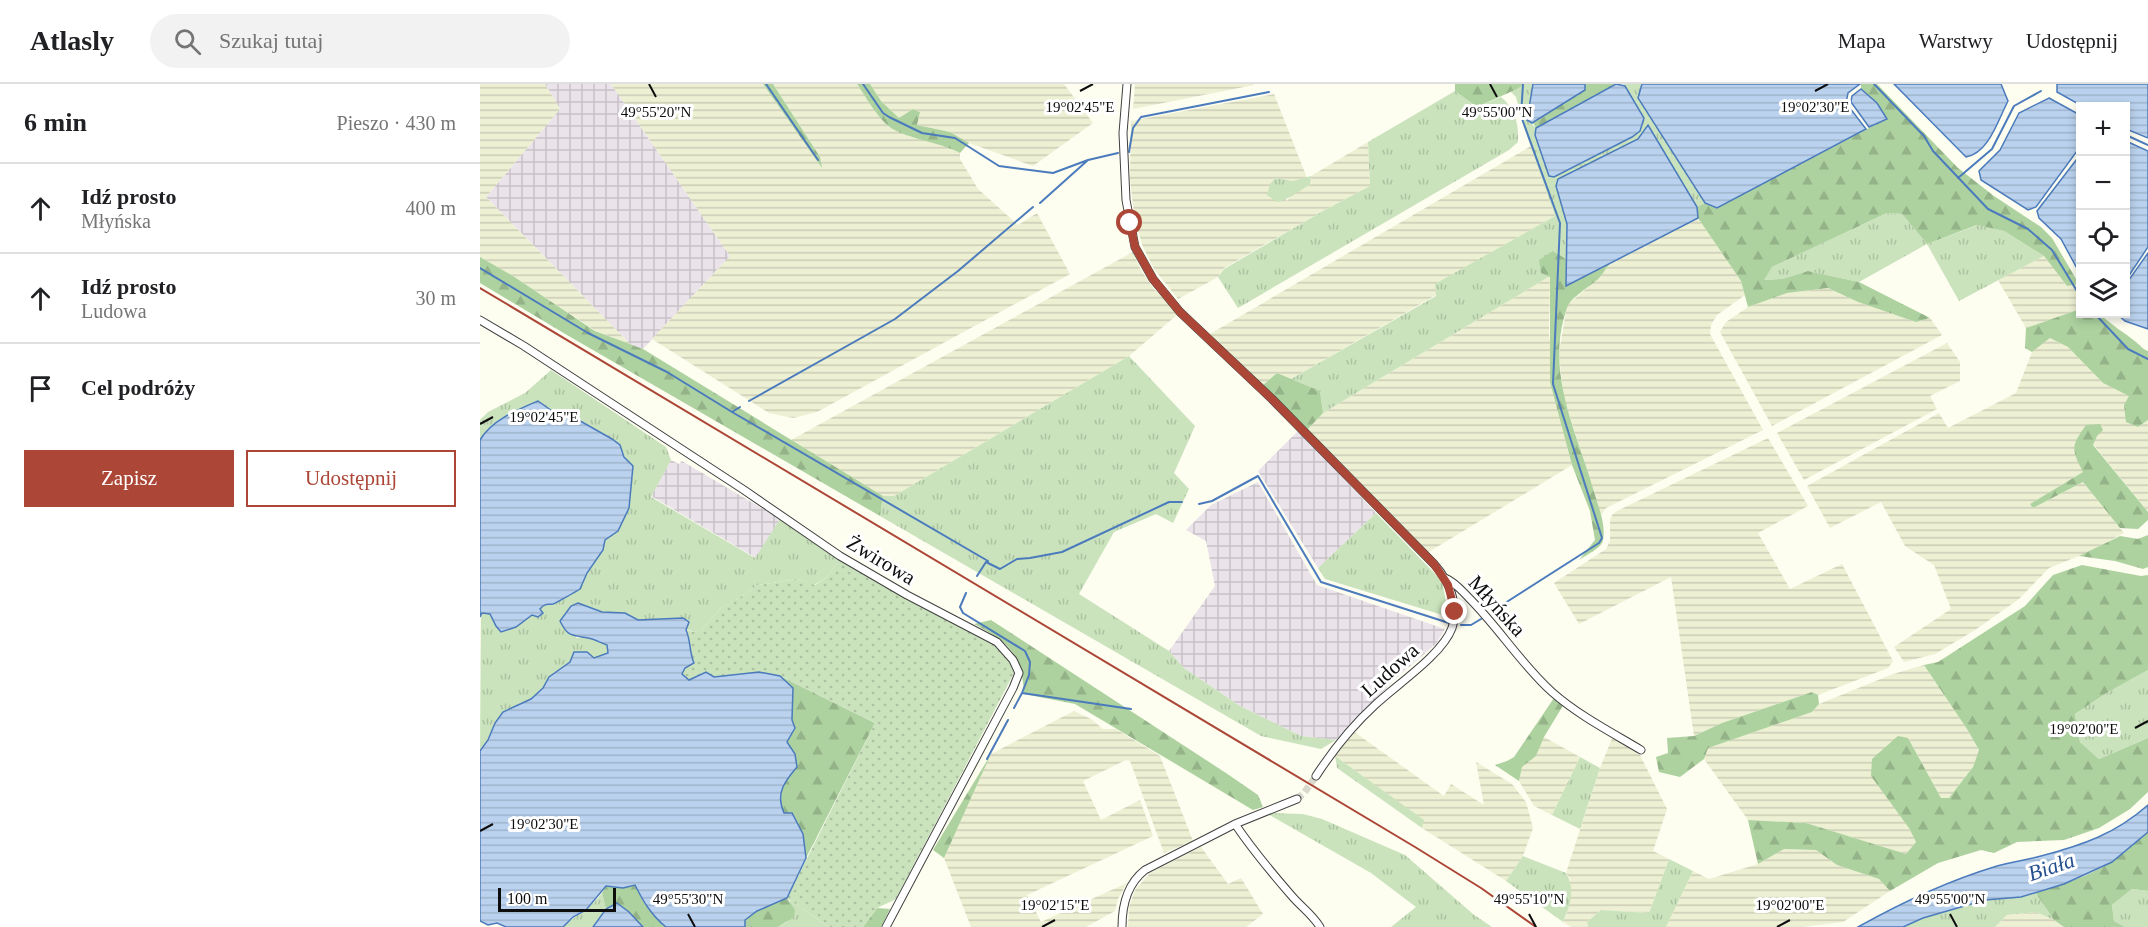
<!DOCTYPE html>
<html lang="pl">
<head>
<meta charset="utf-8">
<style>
	:root { --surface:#fff; --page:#f2f2f2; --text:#202124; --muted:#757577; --line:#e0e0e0; --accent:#ac4637 }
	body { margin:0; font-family:"Times New Roman",serif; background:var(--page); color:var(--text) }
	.controls { position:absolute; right:18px; top:18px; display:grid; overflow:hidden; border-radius:0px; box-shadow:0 3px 9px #0003 }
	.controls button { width:54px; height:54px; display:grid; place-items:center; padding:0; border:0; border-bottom:2px solid var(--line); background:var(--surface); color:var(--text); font:30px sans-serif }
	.scale { position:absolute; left:18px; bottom:15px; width:118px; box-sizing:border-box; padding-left:6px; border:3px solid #0d0d0d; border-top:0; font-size:16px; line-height:21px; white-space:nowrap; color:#0d0d0d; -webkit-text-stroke:4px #fff; paint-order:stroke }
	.stop { position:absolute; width:18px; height:18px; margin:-14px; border:4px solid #ac4637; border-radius:50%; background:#fff }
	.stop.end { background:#ac4637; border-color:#fff; box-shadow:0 2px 6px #0008 }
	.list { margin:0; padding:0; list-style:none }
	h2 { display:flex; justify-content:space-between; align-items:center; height:78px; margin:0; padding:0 24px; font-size:26px }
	h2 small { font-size:20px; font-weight:400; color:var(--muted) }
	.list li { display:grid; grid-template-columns:39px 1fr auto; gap:18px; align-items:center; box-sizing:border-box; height:90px; padding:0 24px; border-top:2px solid var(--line) }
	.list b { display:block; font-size:22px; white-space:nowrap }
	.list p { margin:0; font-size:20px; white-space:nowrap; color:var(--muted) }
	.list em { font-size:20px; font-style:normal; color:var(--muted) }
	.actions { display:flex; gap:12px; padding:18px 24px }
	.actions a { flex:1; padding:14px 0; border:2px solid var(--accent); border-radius:0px; text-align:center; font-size:21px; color:var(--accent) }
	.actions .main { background:var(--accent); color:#fff }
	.icon { flex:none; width:33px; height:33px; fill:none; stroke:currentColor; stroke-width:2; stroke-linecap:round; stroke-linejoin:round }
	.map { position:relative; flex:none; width:1668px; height:843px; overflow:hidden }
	header { display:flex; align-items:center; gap:36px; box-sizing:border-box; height:84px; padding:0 30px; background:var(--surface); border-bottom:2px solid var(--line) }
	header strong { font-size:28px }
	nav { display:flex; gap:33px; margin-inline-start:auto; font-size:21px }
	.search { width:420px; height:54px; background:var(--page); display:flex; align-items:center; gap:15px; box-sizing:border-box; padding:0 21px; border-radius:33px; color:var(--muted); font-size:22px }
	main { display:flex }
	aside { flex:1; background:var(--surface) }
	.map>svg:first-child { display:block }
	.industrial { fill:url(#industrial-grid) }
	.farmland { fill:url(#farmland-rules) }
	.grass { fill:url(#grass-tufts) }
	.forest { fill:url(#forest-firs) }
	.park { fill:url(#park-dots) }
	.water { fill:url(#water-rules); stroke:#4b7bbc; stroke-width:1.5 }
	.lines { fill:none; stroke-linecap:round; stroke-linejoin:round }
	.stream { stroke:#4b7bbc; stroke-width:2 }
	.street-tunnel { stroke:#d9d9ce; stroke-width:7; stroke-dasharray:7 3.5; stroke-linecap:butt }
	.street-casing { stroke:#404040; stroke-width:9 }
	.street { stroke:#fff; stroke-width:7 }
	.rail { stroke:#ac4637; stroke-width:2 }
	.route { stroke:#ac4637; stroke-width:8 }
	.ticks { fill:none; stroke:#0d0d0d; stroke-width:2 }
	.labels { text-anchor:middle; stroke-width:6; stroke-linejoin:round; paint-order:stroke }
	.street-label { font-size:21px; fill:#0d0d0d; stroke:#fff }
	.water-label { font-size:22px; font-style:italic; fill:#264f8f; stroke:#fff }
	.ticks-label { font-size:15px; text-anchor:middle; fill:#0d0d0d; stroke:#fff; stroke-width:6; stroke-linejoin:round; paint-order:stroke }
</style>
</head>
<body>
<header>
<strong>Atlasly</strong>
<div class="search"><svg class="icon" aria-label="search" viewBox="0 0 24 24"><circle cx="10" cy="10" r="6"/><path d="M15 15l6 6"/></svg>Szukaj tutaj</div>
<nav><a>Mapa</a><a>Warstwy</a><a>Udostępnij</a></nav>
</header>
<main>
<aside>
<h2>6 min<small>Pieszo · 430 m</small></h2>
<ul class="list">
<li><svg class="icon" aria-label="ahead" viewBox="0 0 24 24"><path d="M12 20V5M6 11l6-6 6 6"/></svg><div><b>Idź prosto</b><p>Młyńska</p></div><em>400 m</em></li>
<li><svg class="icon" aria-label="ahead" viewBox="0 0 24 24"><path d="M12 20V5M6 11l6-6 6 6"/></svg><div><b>Idź prosto</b><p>Ludowa</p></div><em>30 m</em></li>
<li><svg class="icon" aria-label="arrive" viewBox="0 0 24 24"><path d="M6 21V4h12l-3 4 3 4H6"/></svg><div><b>Cel podróży</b></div></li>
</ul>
<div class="actions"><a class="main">Zapisz</a><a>Udostępnij</a></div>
</aside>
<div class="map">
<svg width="1668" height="843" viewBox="0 0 1668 843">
	<defs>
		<pattern id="industrial-grid" width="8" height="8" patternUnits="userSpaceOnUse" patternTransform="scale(1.5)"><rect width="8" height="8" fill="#ebe3ea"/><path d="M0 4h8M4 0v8" fill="none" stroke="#c8c2c8"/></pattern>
		<pattern id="farmland-rules" width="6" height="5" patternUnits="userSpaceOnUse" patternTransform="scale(1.5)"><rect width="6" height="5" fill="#edf0d3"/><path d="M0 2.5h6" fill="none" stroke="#cacdb4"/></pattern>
		<pattern id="grass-tufts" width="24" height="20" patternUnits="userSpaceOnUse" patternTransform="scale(1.5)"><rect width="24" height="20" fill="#cae3bd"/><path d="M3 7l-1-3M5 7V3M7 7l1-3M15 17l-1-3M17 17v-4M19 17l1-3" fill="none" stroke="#acc2a1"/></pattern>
		<pattern id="forest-firs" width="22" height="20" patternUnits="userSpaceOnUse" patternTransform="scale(1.5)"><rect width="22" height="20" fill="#add29f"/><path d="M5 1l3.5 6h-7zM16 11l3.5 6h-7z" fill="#94b388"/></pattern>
		<pattern id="park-dots" width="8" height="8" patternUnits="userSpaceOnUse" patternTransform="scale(1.5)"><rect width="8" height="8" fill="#cae3bd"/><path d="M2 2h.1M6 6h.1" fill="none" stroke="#acc2a1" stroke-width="1.8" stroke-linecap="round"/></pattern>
		<pattern id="water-rules" width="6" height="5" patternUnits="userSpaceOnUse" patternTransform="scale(1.5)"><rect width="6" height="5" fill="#bad2ee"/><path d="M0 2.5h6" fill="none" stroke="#9fb3cb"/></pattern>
	</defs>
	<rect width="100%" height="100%" fill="#fdfdf0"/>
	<path class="industrial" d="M 65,0 L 131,0 L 250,172 L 163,265 L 151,261 L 6,113 L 80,25 Z
		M 819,346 L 896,429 L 838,484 L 778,387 Z
		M 191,376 L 199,380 L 202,377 L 300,435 L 276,474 L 171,412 Z
		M 778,398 L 837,501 L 965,545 L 956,560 L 915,595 L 856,656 L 821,652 L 760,622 L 704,584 L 689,567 L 735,502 L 726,457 L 706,446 L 731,421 Z"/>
	<path class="farmland" d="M 0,0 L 65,0 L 80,25 L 6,113 L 151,261 L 116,247 L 33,192 L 0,173 Z
		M 131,0 L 283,0 L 341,82 L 340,73 L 293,0 L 377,0 L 406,40 L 432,53 L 467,61 L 480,69 L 480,75 L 498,105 L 538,141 L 557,129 L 590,190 L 337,328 L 313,334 L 289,329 L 172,255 L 250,172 Z
		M 390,0 L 584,0 L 613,39 L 553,82 L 489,59 L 470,48 L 437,41 L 440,28 L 433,25 L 419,34 L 401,17 Z
		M 655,0 L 773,0 L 774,1 L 653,25 Z
		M 794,10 L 827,94 L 813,97 L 796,94 L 807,117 L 813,109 L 830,101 L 831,92 L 888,58 L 890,102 L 843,127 L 744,184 L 738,193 L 698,215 L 674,185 L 663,163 L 655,137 L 650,96 L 651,37 Z
		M 1051,62 L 1075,132 L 956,200 L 956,211 L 811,295 L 797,289 L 782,302 L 730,250 Z
		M 1218,134 L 1261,197 L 1265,211 L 1237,231 L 1231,241 L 1230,250 L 1283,346 L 1126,424 L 1121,431 L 1083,311 L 1079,269 L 1087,221 L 1119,194 L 1131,178 Z
		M 653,168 L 661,186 L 673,204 L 698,230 L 649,272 L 414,412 L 403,412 L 311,356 Z
		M 1564,172 L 1587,202 L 1599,200 L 1600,203 L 1600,225 L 1546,244 L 1518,196 Z
		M 1070,192 L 1069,251 L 1083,345 L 1092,381 L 947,469 L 827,346 L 843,329 Z
		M 1348,204 L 1378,218 L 1436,238 L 1450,234 L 1462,251 L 1292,342 L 1240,248 L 1246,238 L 1268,223 L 1307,209 Z
		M 1570,254 L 1588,263 L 1623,299 L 1650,312 L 1658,343 L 1668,336 L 1668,428 L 1613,360 L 1620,340 L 1603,388 L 1550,420 L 1553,424 L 1603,398 L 1644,449 L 1604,470 L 1569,484 L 1539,515 L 1495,546 L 1455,570 L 1424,578 L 1414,563 L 1471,525 L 1454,481 L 1425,462 L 1401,418 L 1350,444 L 1327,402 L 1459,329 L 1468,344 L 1536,309 L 1552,268 Z
		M 1467,259 L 1480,278 L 1480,297 L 1450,312 L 1457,325 L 1324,396 L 1297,349 Z
		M 1288,354 L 1328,422 L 1278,449 L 1310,505 L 1362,480 L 1413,577 L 1408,584 L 1338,611 L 1332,608 L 1242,639 L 1214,652 L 1191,493 L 1099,540 L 1074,499 L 1126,465 L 1130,457 L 1130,436 L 1132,431 L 1137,427 Z
		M 1444,581 L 1487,645 L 1499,666 L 1493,683 L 1469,714 L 1461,714 L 1428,654 L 1429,744 L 1436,758 L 1426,770 L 1326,739 L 1268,736 L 1224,675 L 1227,664 L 1332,628 L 1339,620 L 1413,590 Z
		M 594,627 L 611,635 L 623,645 L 636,645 L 680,672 L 713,757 L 684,769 L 650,677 L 646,676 L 603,697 L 621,736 L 660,716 L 673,752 L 547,811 L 561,838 L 647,799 L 638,815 L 635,827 L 606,843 L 491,843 L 464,774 L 511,670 Z
		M 873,647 L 964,712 L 971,700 L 1004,721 L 996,678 L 1032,700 L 1046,718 L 1053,744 L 1043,772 L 1026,797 L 942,744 L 943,736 L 855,672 Z
		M 1133,652 L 1158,667 L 1187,725 L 1173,767 L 1189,775 L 1169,829 L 1121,826 L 1107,838 L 1108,843 L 1091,843 L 1083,838 L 1087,829 L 1090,795 L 1086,789 L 1120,684 Z
		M 1064,653 L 1100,673 L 1072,731 L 1054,722 L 1039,697 L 1042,683 L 1056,672 Z
		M 721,763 L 748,800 L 761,794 L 783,830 L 766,843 L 648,843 L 649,823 L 655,806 L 670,789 Z
		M 1304,765 L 1336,766 L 1357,781 L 1399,795 L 1410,807 L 1363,838 L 1322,843 L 1186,843 L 1213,787 L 1229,795 L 1278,780 Z
		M 1556,828 L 1574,836 L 1584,843 L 1515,843 L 1527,831 Z"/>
	<path class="grass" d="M 1044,0 L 1053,0 L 1047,36 L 1056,44 L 1055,51 L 1074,93 L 1152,53 L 1160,47 L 1144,0 L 1162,0 L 1158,14 L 1225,119 L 1217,123 L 1168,41 L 1158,55 L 1078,95 L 1076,102 L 1087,140 L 1086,175 L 1073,167 L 1070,192 L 843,329 L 840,307 L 811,295 L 956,212 L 955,200 L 1075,132 L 1044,43 L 1036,13 L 1031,8 Z
		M 975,7 L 997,23 L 1021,13 C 1035,24 1039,40 1038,58 L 1029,66 L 758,224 L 738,193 L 744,185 L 843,127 L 890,102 L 888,58 Z
		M 831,92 L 830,101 C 818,107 809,116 797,118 L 787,111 L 790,100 L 796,94 L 813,97 Z
		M 1407,129 L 1422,130 L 1447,160 L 1498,141 L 1524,147 L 1564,172 L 1479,217 L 1447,160 L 1379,198 L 1328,187 L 1302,195 L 1283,196 L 1292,183 Z
		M 649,272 L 715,342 L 694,389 L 709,405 L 693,439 L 676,430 L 634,448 L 599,510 L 689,567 L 704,584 L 760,622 L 821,652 L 856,656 L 841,665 L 781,652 L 400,432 L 403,412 L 414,412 Z
		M 71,286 L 186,363 L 191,376 L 171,413 L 275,474 L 300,435 L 359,476 L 347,493 L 334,501 L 317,495 L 278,501 L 250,520 L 242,523 L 221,546 L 214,548 L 180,536 L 158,536 L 145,529 L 122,528 L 98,519 L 96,554 L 108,554 L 127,561 L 128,569 L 121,573 L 90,578 L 69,593 L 63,604 L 51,615 L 23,628 L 15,639 L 8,656 L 0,667 L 1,529 L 10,530 L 16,542 L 36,543 L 52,531 L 58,533 L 62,529 L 60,525 C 65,519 66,521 73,520 C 76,519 97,507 100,505 L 107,489 L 123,466 L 125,456 L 138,447 L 153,391 L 140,361 L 132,355 L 95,334 L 75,329 L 58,317 L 3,351 L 0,356 L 0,336 L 8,328 L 45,309 Z
		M 896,429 L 962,497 L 969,533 L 845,495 L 838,484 Z
		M 1668,586 L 1668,654 L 1619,675 L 1600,658 L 1595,630 L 1625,610 Z
		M 855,672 L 944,736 L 942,744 L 857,684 Z
		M 1100,673 L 1120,684 L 1100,745 L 1072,731 Z
		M 786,729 L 823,730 L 842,735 L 925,771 L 993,830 L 1012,843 L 911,843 L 936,823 L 891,789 Z
		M 1043,772 L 1086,789 C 1096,806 1090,821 1083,838 L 1026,797 Z
		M 1189,775 L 1213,787 L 1186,843 L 1108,843 L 1107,838 L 1121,826 L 1169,829 Z
		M 1652,805 L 1668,807 L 1668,843 L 1645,843 L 1634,837 L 1632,821 Z
		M 1555,808 L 1574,836 L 1556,828 L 1527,831 L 1515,843 L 1423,843 C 1448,832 1477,821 1504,816 C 1521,812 1538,813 1555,808 Z
		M 122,809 L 126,825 L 113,843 L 83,843 C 96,831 111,824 122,809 Z
		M 307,814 L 349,843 L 298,843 L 307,838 L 310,817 Z"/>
	<path class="forest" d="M 283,0 L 293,0 L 340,73 L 342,84 Z
		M 377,0 L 390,0 L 401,17 L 419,34 L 433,25 L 440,28 L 437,41 L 470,48 L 489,59 L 480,69 C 459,57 421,55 405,39 C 394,28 386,13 377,0 Z
		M 975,0 L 1044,0 L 1037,5 L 997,23 L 975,7 Z
		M 1105,0 L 1136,0 L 1056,44 L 1053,39 L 1104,7 Z
		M 1381,0 L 1397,0 L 1478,84 L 1514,112 L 1561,143 L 1572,154 L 1599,200 L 1587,202 L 1564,172 L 1524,147 L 1497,141 L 1447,160 L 1422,130 L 1407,129 L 1292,183 L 1284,196 L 1302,195 L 1328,187 L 1379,198 L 1450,234 L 1436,238 L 1378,218 L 1348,204 L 1307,209 L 1268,223 L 1261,197 L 1218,134 L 1217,123 L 1225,119 L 1237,124 L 1406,35 L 1397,19 L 1381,5 Z
		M 1073,167 L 1086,175 L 1086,201 L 1131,178 C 1127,183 1124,188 1120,193 C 1112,202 1090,213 1087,224 C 1064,290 1098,349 1115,411 C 1119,424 1126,442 1123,456 C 1122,464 1106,471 1099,476 L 1115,456 L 1110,427 L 1092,381 L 1070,298 L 1070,193 L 1061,189 L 1059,176 Z
		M 0,173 L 33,192 L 115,247 L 163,265 L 403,412 L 400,432 L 87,251 L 0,199 Z
		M 1600,225 L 1600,230 L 1620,230 C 1631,241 1644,248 1656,258 C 1661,262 1662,265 1668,267 L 1668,336 L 1658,343 L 1646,338 L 1644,321 L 1649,312 L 1623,299 L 1588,263 L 1570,254 L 1552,268 L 1545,264 L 1546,244 Z
		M 797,289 L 840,307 L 843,329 L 827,346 L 782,302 Z
		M 1620,340 L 1623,346 L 1617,352 L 1613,361 L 1668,428 L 1668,436 L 1658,445 L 1640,444 L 1603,398 L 1553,424 L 1550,420 L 1603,388 C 1591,365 1591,362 1606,341 Z
		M 1668,451 L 1668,483 L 1663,485 L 1635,477 L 1599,472 L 1640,452 L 1658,455 Z
		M 1602,481 L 1661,492 L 1668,491 L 1668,586 L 1625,610 L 1595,630 L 1600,658 L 1619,675 L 1668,654 L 1668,708 L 1650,725 L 1619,744 L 1584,756 L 1537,758 L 1514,769 L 1501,766 L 1458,779 L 1410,807 L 1399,795 L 1357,781 L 1336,766 L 1304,765 L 1278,780 L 1268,736 L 1326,739 L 1426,770 L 1436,758 L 1429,744 L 1391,692 L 1392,675 L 1418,652 L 1428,654 L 1461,714 L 1469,714 L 1493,683 L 1499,666 L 1487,645 L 1444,581 L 1458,578 L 1545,522 L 1573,491 Z
		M 511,536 L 746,689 L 778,711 L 783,723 L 773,726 L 595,620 L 544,610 C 542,569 529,559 494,540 Z
		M 300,592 L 395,639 L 326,774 L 323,750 L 312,729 L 304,729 C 296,710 307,689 315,670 L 307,658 L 315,644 L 312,636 L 313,604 Z
		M 1332,608 L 1338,611 L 1339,620 L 1332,628 L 1228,664 L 1224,675 L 1200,693 L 1179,688 L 1176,673 L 1188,669 L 1187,654 L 1214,652 L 1242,639 Z
		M 1074,614 L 1084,620 L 1064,653 L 1056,672 L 1042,683 L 1039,697 L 1015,681 L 1027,677 L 1034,673 Z
		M 511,670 L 464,774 L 453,766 Z
		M 1668,748 L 1668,807 L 1652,805 L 1632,821 L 1634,837 L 1645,843 L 1584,843 L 1574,836 L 1555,808 C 1581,801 1608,793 1631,778 C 1644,770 1656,758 1668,748 Z
		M 155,801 C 163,818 171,832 186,843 L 163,843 L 138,820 L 126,825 L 122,809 L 126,802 L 143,804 Z
		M 307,814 L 315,826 L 314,833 L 298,843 L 265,843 L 265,836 L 277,827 Z
		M 397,824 L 410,825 L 401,843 L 383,843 Z"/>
	<path class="park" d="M 359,476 L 425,514 L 514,561 L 529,577 L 534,589 L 416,815 L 397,824 L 383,843 L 349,843 L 307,814 L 395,639 L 300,592 L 279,588 L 234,593 L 226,588 L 210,596 L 202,590 L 204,584 L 214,579 C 209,567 211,557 206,546 L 214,548 L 221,546 L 242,523 L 250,520 L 278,501 L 317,495 L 335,501 L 347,493 Z"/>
	<path class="water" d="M 1053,0 L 1105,0 L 1105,6 L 1052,39 L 1047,36 Z
		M 1136,0 L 1145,2 L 1164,34 L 1160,47 L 1152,53 L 1074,93 L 1069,92 L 1055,51 L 1056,44 Z
		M 1162,0 L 1380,0 L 1368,9 L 1366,19 L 1386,45 L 1237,124 L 1225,119 L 1158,14 Z
		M 1414,0 L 1521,0 L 1528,17 C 1518,36 1509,69 1486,73 Z
		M 1577,0 L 1668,0 L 1668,54 L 1646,45 L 1646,22 L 1602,22 L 1577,8 Z
		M 1381,5 L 1397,19 L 1407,35 L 1389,43 L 1371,18 L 1372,12 Z
		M 1569,14 L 1600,31 L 1600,63 L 1556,123 L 1548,126 L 1501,96 L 1499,87 L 1520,66 L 1539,29 Z
		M 1168,41 L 1217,123 L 1218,134 L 1086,202 L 1087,140 L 1076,102 L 1078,95 L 1158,55 Z
		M 1646,57 L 1668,67 L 1668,163 L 1646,196 Z
		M 1600,71 L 1600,190 L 1581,155 L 1559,134 L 1557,127 Z
		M 1668,169 L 1668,245 L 1645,237 L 1637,230 L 1646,230 L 1646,200 Z
		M 58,317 L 75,329 L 95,334 L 132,355 L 140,361 L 144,373 L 153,382 L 149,424 L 138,447 L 125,456 L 123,466 L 107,489 L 100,505 C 97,507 76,519 73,520 C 67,521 65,519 60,525 L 63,529 L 58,533 L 52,531 L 36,543 L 21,548 L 16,542 L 10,530 L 2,529 L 0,533 L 0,356 C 12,336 37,326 58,317 Z
		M 98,519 L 122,528 L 145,529 L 158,536 L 203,534 L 209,538 L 206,546 C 211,557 209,567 214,579 L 205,584 L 202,590 L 209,596 L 226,588 L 234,593 L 279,588 L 300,592 L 313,604 L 312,636 L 315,644 L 307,658 L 315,670 L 317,683 C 305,697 295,709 304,729 L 312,729 L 323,750 L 326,774 L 307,814 L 277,827 L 265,836 L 265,843 L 186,843 C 171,831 163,817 155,801 L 143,804 L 126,802 L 106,826 L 93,833 L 83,843 L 26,843 L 17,839 L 8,841 L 0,837 L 0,667 L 8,656 L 15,639 L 23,628 L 51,615 L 63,604 L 69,593 L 90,578 L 94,568 L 107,568 L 114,574 L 128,569 L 127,561 C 121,559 114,555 108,554 C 91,551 88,553 80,537 L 91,522 Z
		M 1668,721 L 1668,748 L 1632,778 L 1584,800 L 1541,813 L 1505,816 L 1443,834 L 1423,843 L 1378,843 C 1419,820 1471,796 1517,782 C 1531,778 1547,776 1561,772 C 1603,761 1635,750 1668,721 Z
		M 137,819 L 149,828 L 163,843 L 113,843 L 126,825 Z"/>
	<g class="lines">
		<path class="stream" d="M 286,0 L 338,76
			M 383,0 L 403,29 L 409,33 L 442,49 L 475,54 L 519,82 L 573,89 L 608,76
			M 1394,0 L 1444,52 L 1453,67 L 1508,125 L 1548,145 L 1572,166 L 1600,212
			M 1646,51 L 1668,61
			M 649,68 L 653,44 L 661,33 L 789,8
			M 1478,94 L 1512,65 L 1534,22 L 1561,7
			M 560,119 L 608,76 L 638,69
			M 0,184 L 108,249 L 187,288 L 252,328 L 508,477
			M 1615,230 L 1648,265 L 1668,275
			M 269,317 L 415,235 L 478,187 L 553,123
			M 252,328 L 260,323
			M 719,420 L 732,417 L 778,392 L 841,498 L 969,539
			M 497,492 L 506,478 L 520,485 L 537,475 L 550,474 L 582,468 L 689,418 L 702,418
			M 486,509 L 480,523 L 483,529 L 545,567 L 550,578 L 549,591 L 542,609 L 651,625
			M 1011,528 L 1119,459 L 1122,454 L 1073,300 L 1080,139 L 1041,32 L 1043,0
			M 981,541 L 991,541 L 1001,535
			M 534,624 L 542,609
			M 507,675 L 528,636"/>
		<path class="street-tunnel" d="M 817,715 L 824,709 L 836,692"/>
		<g class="street-casing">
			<path id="street" d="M 647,0 L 643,49 L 646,116 L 655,163 L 673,195 L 700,228 L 792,315 L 954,480 C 969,497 980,521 972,544 C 962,571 916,601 895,621 C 872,642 853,666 836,692
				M 0,236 L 44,262 L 264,406 L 360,472 L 427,511 L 517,558 L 533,576 L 539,589 L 533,604 L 406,843
				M 965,494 C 975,498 982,507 989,514 C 1019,544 1041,580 1072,608 C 1098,631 1131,648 1161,666
				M 755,740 C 772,765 791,788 811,811 C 821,823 832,830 840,843
				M 642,843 C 642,821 647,800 665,786 L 755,740 L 817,715"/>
		</g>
		<use href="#street" class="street"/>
		<path class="rail" d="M 0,204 L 935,763 L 1001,804 L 1056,843"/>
	</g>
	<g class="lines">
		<path class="route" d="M 650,139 L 655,163 L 673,195 L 700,228 L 792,315 L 954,480 L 968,501 L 975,528"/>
	</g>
	<path class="ticks" d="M 169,0 L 176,13M 1010,0 L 1017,13M 600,7 L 613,0M 1335,7 L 1348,0M 0,340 L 13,333M 1655,644 L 1668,637M 0,747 L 13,740M 208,830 L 215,843M 1049,830 L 1056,843M 1470,830 L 1477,843M 562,843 L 575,836M 1297,843 L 1310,836"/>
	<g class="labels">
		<g class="street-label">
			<text transform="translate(401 476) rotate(31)" y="7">Żwirowa</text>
			<text transform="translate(1017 522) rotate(48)" y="7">Młyńska</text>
			<text transform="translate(910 586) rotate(-42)" y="7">Ludowa</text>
		</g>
		<g class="water-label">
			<text transform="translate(1571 782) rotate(-19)" y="8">Biała</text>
		</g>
	</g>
	<g class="ticks-label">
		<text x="600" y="28">19°02'45"E</text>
		<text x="1335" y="28">19°02'30"E</text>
		<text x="176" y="33">49°55'20"N</text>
		<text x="1017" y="33">49°55'00"N</text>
		<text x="64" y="338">19°02'45"E</text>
		<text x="1604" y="650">19°02'00"E</text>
		<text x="64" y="745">19°02'30"E</text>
		<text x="208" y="820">49°55'30"N</text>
		<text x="1049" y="820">49°55'10"N</text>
		<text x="1470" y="820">49°55'00"N</text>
		<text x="575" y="826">19°02'15"E</text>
		<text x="1310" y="826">19°02'00"E</text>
	</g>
</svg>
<div class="controls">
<button>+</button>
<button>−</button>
<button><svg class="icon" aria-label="locate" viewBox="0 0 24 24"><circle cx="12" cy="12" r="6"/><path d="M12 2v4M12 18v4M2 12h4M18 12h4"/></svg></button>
<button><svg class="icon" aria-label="layers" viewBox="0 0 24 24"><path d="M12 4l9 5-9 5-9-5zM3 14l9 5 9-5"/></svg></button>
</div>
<div class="scale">100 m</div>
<div class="stop" style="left:650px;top:139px"></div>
<div class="stop end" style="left:975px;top:528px"></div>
</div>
</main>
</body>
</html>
